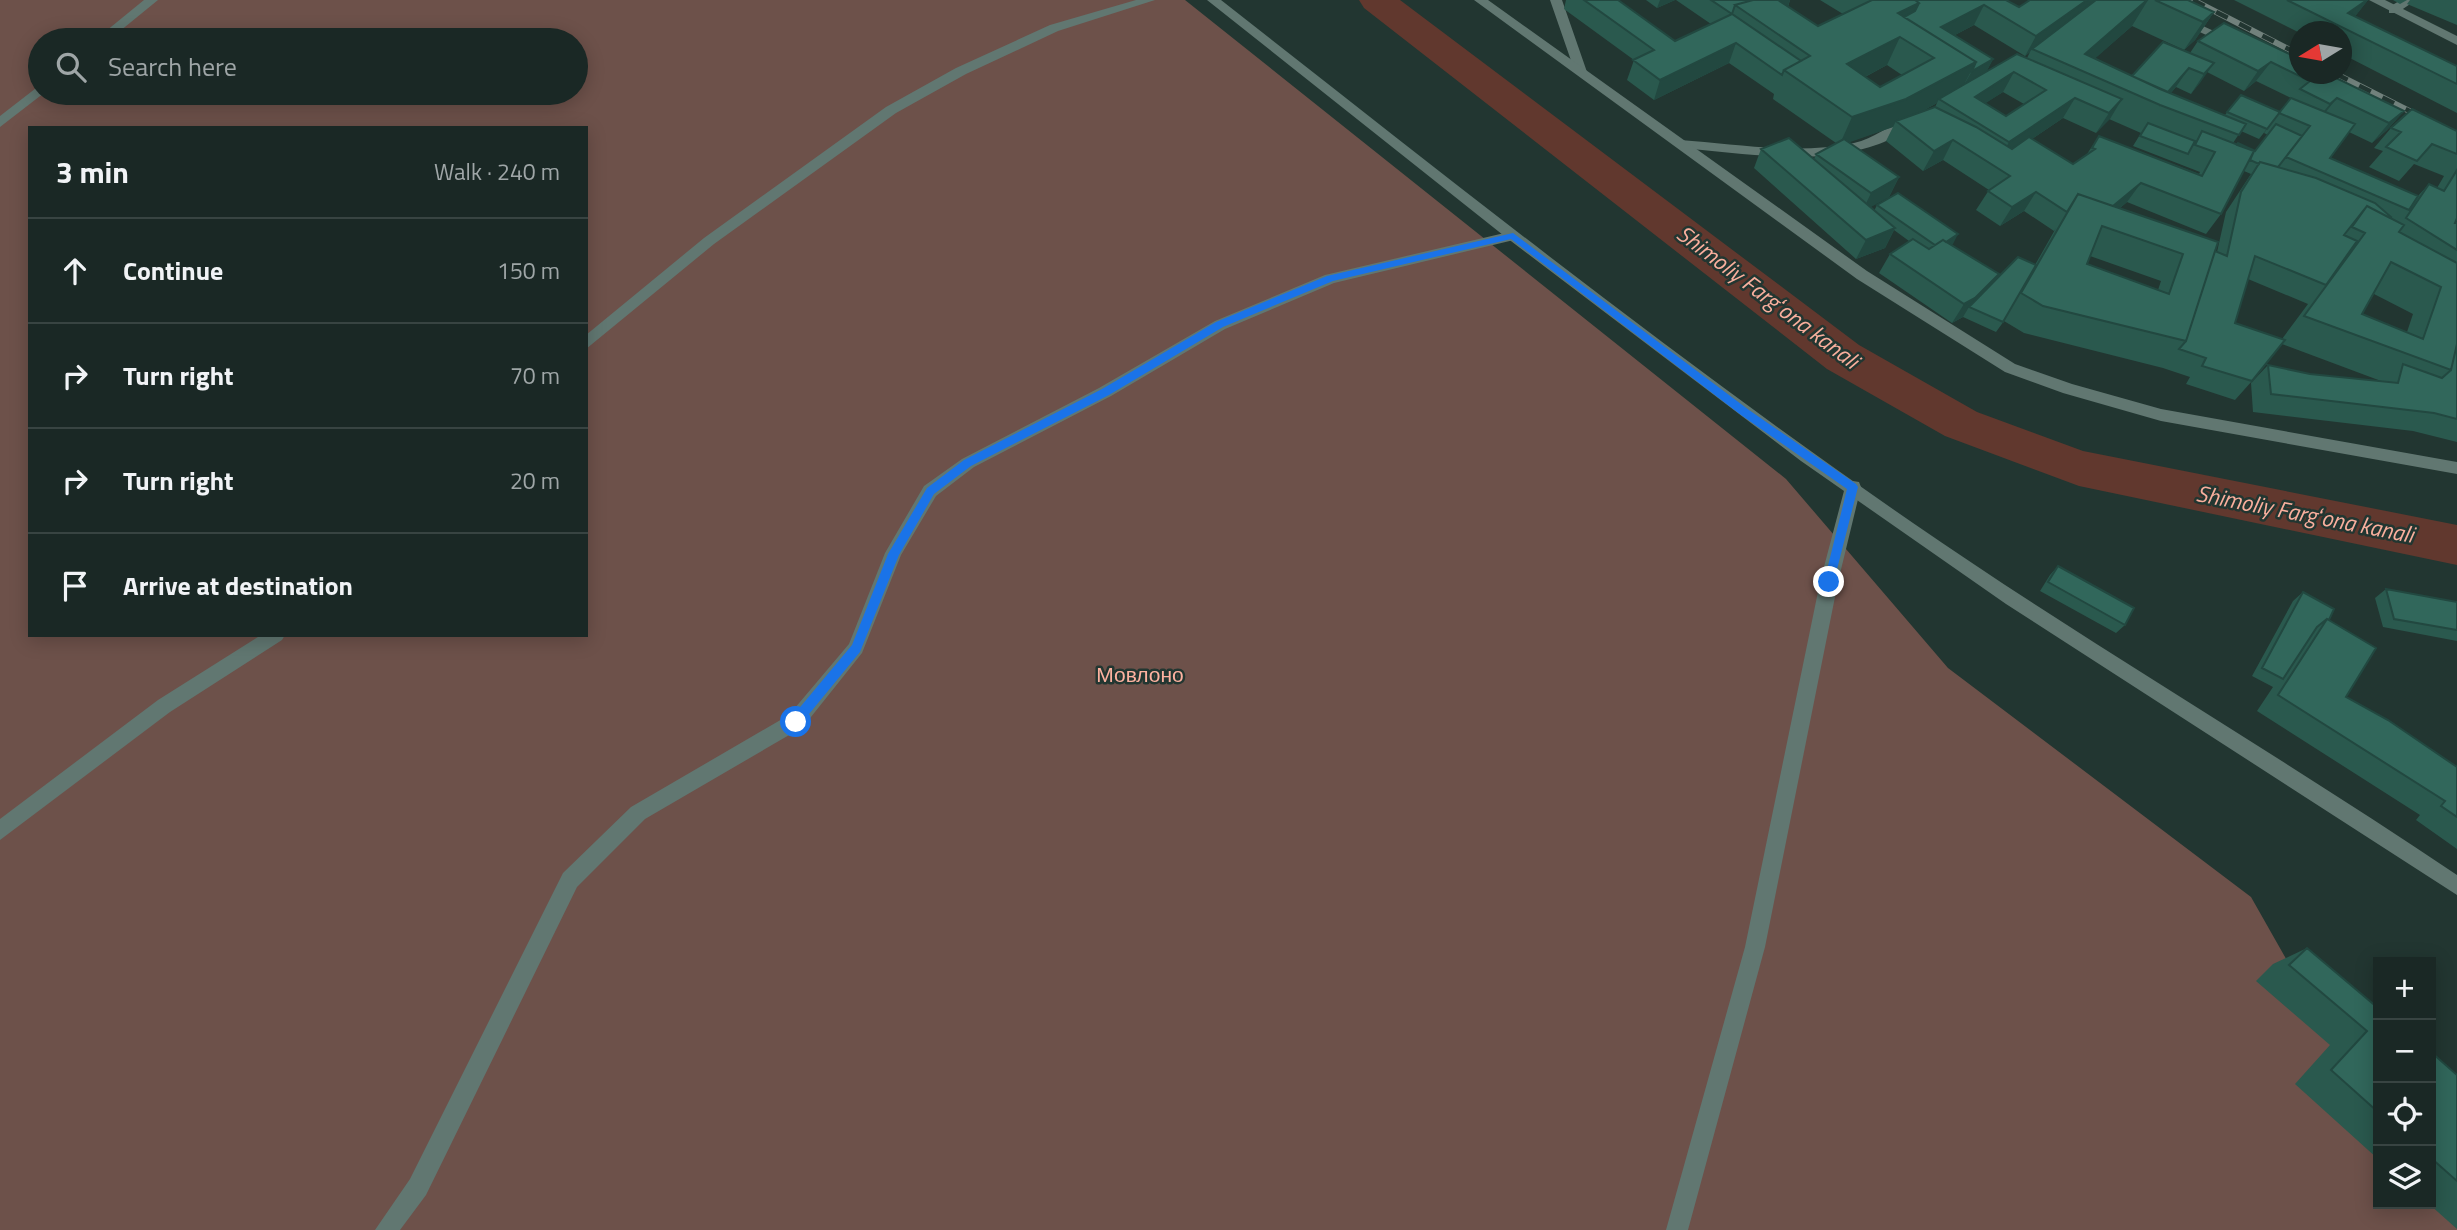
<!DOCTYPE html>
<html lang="en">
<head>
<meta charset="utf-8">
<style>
	:root { --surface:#1a2825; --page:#273432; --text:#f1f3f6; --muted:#9fa6a7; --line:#384442 }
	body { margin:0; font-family:"Titillium Web",sans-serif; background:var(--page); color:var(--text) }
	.controls { position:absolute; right:21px; bottom:21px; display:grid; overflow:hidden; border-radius:0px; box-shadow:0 4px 18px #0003 }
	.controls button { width:63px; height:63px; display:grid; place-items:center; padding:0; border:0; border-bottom:2px solid var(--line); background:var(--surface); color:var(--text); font:35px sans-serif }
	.compass { position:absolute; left:2289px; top:21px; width:63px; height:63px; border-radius:50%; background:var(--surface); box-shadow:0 4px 18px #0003; rotate:259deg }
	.stop { position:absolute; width:21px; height:21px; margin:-16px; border:5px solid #1a73e8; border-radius:50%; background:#fff }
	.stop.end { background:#1a73e8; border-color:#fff; box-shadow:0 2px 7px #0008 }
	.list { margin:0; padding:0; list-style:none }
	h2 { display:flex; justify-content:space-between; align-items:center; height:91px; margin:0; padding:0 28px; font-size:30px }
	h2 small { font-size:23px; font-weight:400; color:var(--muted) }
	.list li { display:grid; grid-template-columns:46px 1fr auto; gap:21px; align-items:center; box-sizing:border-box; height:105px; padding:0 28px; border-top:2px solid var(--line) }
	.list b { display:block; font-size:26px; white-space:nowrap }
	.list em { font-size:23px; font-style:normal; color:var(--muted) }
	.icon { flex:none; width:38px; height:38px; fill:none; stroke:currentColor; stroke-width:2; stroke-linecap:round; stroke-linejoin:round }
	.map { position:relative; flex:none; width:2457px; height:1230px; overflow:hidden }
	.search { position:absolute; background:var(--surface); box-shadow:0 4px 18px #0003; left:28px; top:28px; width:560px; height:77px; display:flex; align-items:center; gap:18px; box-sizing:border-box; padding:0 24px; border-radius:38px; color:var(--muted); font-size:26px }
	.panel { position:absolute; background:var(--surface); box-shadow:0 4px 18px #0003; left:28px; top:126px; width:560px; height:511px; border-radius:0px }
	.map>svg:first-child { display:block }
	.green { fill:#6d514a; fill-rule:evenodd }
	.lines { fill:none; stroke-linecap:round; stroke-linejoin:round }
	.canal { fill:#61382e; fill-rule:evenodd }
	.lane { fill:#617771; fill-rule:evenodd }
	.street { fill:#617771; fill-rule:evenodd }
	.secondary { fill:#617771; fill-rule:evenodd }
	.rail-casing { stroke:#71817c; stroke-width:6 }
	.rail { stroke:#223631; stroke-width:4.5; stroke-dasharray:13; stroke-linecap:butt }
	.wall { fill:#2a594e; fill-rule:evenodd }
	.shaded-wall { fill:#224840 }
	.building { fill:#31675b; stroke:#224840; stroke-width:2; fill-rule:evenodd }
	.route { fill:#1a73e8 }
	.labels { text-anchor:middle; stroke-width:5; stroke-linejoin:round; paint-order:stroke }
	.park-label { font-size:21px; fill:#fdb2a0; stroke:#223631 }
	.water-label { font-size:23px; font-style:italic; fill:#f9af9d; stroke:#223631 }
</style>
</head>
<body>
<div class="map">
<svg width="2457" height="1230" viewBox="0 0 2457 1230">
	<rect width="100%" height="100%" fill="#223631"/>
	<path class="green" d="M 0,0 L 1185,0 L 1786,479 L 1948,668 L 2251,897 L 2293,971 L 2378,1039 L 2378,1204 L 2431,1204 L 2457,1102 L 2457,1230 L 0,1230 ZM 40,40 L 576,40 L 576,93 L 40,93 ZM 30,128 L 586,128 L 586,635 L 30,635 Z"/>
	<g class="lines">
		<path class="canal" d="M 1359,0 L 1400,0 L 1859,345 L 1977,412 L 2083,451 L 2457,525 L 2457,565 L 2079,486 L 1945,436 L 1827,369 L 1364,8 Z"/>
		<path class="lane" d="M 144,0 L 158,0 L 109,40 L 95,40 Z
			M 1136,0 L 1155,0 L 1058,31 L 966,74 L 896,113 L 714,244 L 586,349 L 586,335 L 704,238 L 886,107 L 956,68 L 1050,25 Z
			M 40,85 L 40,93 L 44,93 L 0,127 L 0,116 Z
			M 1513,231 L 1518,233 L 1518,239 L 1334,283 L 1225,329 L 1111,396 L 974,467 L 936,496 L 901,555 L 862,653 L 803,727 L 645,819 L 577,887 L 426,1195 L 400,1230 L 375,1230 L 410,1179 L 563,873 L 631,807 L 789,715 L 849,644 L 885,553 L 924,486 L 962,459 L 1099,388 L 1215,321 L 1325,275 Z
			M 1853,481 L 1859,482 L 1861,487 L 1838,582 L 1765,947 L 1688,1230 L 1666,1230 L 1745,947 L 1820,582 L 1845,487 L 1847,482 Z
			M 261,635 L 285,635 L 282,640 L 170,712 L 0,840 L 0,819 L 158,700 Z"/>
		<path class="street" d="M 1207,0 L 1221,0 C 1448,178 1675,359 1913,523 C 2091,646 2278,754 2457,875 L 2457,895 L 2006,604 L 1801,461 L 1503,235 Z
			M 1550,0 L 1562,0 L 1587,72 L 1586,75 L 1581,76 L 1575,72 Z
			M 2130,0 L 2146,0 L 2238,42 L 2236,45 L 2228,45 Z
			M 2401,0 L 2416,0 L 2397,13 L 2389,13 L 2389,7 Z
			M 1908,119 L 1915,123 L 1913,126 C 1902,132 1891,140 1879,144 C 1817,167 1745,153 1680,148 L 1673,144 L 1680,140 C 1736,144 1798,155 1854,143 C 1874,139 1889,124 1908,119 Z"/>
		<path class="secondary" d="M 1474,0 L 1488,0 L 1867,271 L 2015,364 L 2072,384 L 2161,409 L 2457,462 L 2457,474 L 2161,421 L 2063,393 L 2005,372 L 1857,279 Z
			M 2369,0 L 2385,0 L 2457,36 L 2457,45 Z"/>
		<g class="rail-casing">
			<path id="rail" d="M 2193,0 L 2300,55
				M 2336,74 L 2457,135"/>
		</g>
		<use href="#rail" class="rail"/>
	</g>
	<path class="wall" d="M 1566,0 L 1618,0 L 1675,41 L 1711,24 L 1676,0 L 1790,0 L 1788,7 L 1818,26 L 1843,14 L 1820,0 L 2006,0 L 2019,7 L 2029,1 L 2028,0 L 2188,0 L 2214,12 L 2195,40 L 2184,50 L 2132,26 L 2095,58 L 2132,76 L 2190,53 L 2198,41 L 2224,23 L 2404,111 L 2387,130 L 2372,143 L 2349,132 L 2330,158 L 2418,196 L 2429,184 L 2437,188 L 2444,176 L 2414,164 L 2399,181 L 2369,167 L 2383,151 L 2374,148 L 2391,128 L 2457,131 L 2457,218 L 2455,223 L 2457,223 L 2457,442 L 2413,431 L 2253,412 L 2251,383 L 2268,365 L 2310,374 L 2381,381 L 2282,344 L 2252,381 L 2235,400 L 2186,384 L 2190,377 L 2163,368 L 2024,333 L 2004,321 L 1996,332 L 1963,317 L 1952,323 L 1879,273 L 1890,254 L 1909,241 L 1894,230 L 1885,248 L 1856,259 L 1754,168 L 1761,149 L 1814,159 L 1816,154 L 1836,143 L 1773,99 L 1774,94 L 1729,63 L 1654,100 L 1627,80 L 1634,60 L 1564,9 ZM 1974,25 L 2025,56 L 2030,52 L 2027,58 L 1986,72 L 1993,59 L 1955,35 ZM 1887,65 L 1902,75 L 1880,87 L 1865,77 ZM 2207,72 L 2244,91 L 2256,81 L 2291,98 L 2264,133 L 2268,135 L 2255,151 L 2233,143 L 2241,131 L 2259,139 L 2280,112 L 2241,95 L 2225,115 L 2170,94 L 2176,87 L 2191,94 ZM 2003,92 L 2024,104 L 2006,116 L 1985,103 ZM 1937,103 L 1935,107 L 1919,113 ZM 2063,118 L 2096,133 L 2109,119 L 2141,133 L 2133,146 L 2200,172 L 2199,174 L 2099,136 L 2087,154 L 2073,164 L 2032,139 ZM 1893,127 L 1886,141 L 1923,171 L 1943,160 L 1989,190 L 1976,210 L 2000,226 L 2024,211 L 2054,231 L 2056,228 L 2035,265 L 1993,283 L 1951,245 L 1953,244 L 1877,205 L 1874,211 L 1870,207 L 1889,197 L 1899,177 L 1848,142 ZM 2244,171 L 2251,174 L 2226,212 L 2217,252 L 2120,208 L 2127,202 L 2206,234 L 2221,214 ZM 2090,256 L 2161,281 L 2158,290 L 2087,264 ZM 2248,279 L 2308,304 L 2282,339 L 2235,323 ZM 2374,294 L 2413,314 L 2407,332 L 2362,314 Z
		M 1646,0 L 1675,0 L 1657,8 Z
		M 2234,0 L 2368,0 L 2355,16 L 2457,66 L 2457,113 L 2342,54 L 2342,32 L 2300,32 L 2300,33 Z
		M 2393,0 L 2407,0 L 2400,4 Z
		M 2410,0 L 2457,0 L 2457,25 L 2407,4 Z
		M 2058,566 L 2125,625 L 2116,633 L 2040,591 L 2050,575 Z
		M 2386,589 L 2457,602 L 2457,641 L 2383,627 L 2375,598 Z
		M 2303,592 L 2329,620 L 2346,697 L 2457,767 L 2457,849 L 2416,820 L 2420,815 L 2257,711 L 2273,687 L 2252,676 L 2293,601 Z
		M 2307,948 L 2378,1008 L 2378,1159 L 2295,1084 L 2330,1045 L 2256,981 L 2273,964 Z
		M 2431,1052 L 2457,1075 L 2457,1229 L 2429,1204 L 2431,1204 Z"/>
	<path class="shaded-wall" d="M 1660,0 L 1675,0 L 1657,8 Z
		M 1775,0 L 1790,0 L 1786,12 L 1760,23 Z
		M 2087,0 L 2099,0 L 2032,49 L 2030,52 L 2025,56 L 2036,36 Z
		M 2147,0 L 2148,0 L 2132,26 L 2081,71 L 2085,54 Z
		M 2367,0 L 2368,0 L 2354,18 L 2348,13 Z
		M 1919,3 L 1907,29 L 1898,13 Z
		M 1984,5 L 1974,25 L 1932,47 L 1941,27 Z
		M 2214,12 L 2195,40 L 2184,50 L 2203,22 Z
		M 1900,37 L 1887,65 L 1834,93 L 1847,64 Z
		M 1736,43 L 1729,63 L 1654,100 L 1660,80 Z
		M 1993,59 L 1983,79 L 1961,90 L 1972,71 Z
		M 1976,62 L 1961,90 L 1939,99 L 1937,103 L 1899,124 L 1896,121 L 1893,127 L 1839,146 L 1852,117 Z
		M 2271,62 L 2256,81 L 2244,91 L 2258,71 Z
		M 2214,63 L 2200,83 L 2191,94 L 2204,74 Z
		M 2189,68 L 2176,87 L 2159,107 L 2167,93 Z
		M 2014,72 L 2003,92 L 1966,116 L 1975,97 Z
		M 2075,98 L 2063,118 L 1998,162 L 2009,142 Z
		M 2337,98 L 2321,118 L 2314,123 L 2330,104 Z
		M 2122,99 L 2110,119 L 2096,133 L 2109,113 Z
		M 2404,111 L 2387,130 L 2372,143 L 2389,123 Z
		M 1953,140 L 1943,160 L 1923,171 L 1934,151 Z
		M 1899,177 L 1889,197 L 1862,212 L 1871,193 Z
		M 2141,183 L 2127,202 L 2095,229 L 2109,209 Z
		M 2036,192 L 2024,211 L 2000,226 L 2012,207 Z
		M 1895,228 L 1885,248 L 1856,259 L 1866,240 Z
		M 1958,234 L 1953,244 L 1931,257 L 1937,247 Z
		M 1999,274 L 1987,293 L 1969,307 L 1963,317 L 1952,323 L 1964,304 Z"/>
	<path class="building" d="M 1584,0 L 1618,0 L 1675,41 L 1732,14 L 1801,61 L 1784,70 L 1782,75 L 1736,43 L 1660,80 L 1633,60 L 1654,50 Z
		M 1711,0 L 1753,0 L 1735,5 L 1732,14 Z
		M 1753,0 L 1778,0 L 1818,26 L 1872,0 L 1915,0 L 1919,3 L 1898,13 L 1976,62 L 1906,99 L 1852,117 L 1784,70 L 1810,56 L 1735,5 ZM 1900,37 L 1934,58 L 1880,87 L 1847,64 Z
		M 1915,0 L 2006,0 L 2019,7 L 2030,0 L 2087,0 L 2036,36 L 1984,5 L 1941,27 L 1993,59 L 1972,71 L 1976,62 L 1904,17 L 1915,11 L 1919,3 Z
		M 2096,0 L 2147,0 L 2085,54 L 2160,89 L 2246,124 L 2239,135 L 2160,105 L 2032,49 Z
		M 2155,0 L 2188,0 L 2214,12 L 2203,22 Z
		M 2287,0 L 2367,0 L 2348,13 L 2457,66 L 2457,84 Z
		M 2224,23 L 2300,59 L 2300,74 L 2328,74 L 2404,111 L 2389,123 L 2337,98 L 2330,104 L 2300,89 L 2310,81 L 2271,62 L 2258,71 L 2198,41 Z
		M 2163,42 L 2214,63 L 2204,74 L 2189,68 L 2168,92 L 2132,76 Z
		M 2017,54 L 2122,99 L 2109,113 L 2075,98 L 2009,142 L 1939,99 ZM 2014,72 L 2046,90 L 2006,116 L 1975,97 Z
		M 2241,95 L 2280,112 L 2267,129 L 2227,112 Z
		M 2291,98 L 2355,124 L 2330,158 L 2418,196 L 2409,210 L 2286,157 L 2310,126 L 2279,113 Z
		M 1935,107 L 1976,127 L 2012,149 L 2029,137 L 2073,164 L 2095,149 L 2092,148 L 2099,136 L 2202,176 L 2215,152 L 2195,145 L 2202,131 L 2254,151 L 2221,214 L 2141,183 L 2113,206 L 2078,194 L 2067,212 L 2036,192 L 2012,207 L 1988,191 L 2010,176 L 1953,140 L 1934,151 L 1896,121 Z
		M 2412,109 L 2457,131 L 2457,154 L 2432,144 L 2417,161 L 2386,147 L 2401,132 L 2391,128 Z
		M 2148,123 L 2195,141 L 2188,154 L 2140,136 Z
		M 2276,124 L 2302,136 L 2278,167 L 2260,162 L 2259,164 L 2250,160 L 2254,151 L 2237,145 L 2238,143 L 2255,151 Z
		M 1789,138 L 1895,228 L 1866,240 L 1761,149 Z
		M 1844,139 L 1899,177 L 1871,193 L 1816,154 Z
		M 2260,162 L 2316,178 L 2375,203 L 2391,217 L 2390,218 L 2367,206 L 2344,235 L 2357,241 L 2326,285 L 2255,256 L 2235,323 L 2285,340 L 2252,381 L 2202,366 L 2206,358 L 2179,349 L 2186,341 L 2215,251 L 2227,256 L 2241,192 Z
		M 2457,170 L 2457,218 L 2455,223 L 2457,223 L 2457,250 L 2406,218 L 2429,184 L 2444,191 Z
		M 1898,193 L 1958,234 L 1946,242 L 1943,240 L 1935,245 L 1877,205 Z
		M 2078,194 L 2218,242 L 2186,341 L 2043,306 L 2021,293 ZM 2102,226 L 2183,254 L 2169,294 L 2087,264 Z
		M 2367,206 L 2404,225 L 2399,232 L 2457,263 L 2457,344 L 2451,370 L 2304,316 L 2365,233 L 2352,227 ZM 2391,262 L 2441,287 L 2423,339 L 2362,314 Z
		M 1913,239 L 1929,249 L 1943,240 L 1999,274 L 1975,298 L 1964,304 L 1890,254 Z
		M 2018,257 L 2036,265 L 2003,322 L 1969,307 Z
		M 2457,344 L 2457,419 L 2434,413 L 2271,394 L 2268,365 L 2310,374 L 2398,383 L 2403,364 L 2442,378 L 2451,370 Z
		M 2058,566 L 2134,608 L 2125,625 L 2048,582 Z
		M 2386,589 L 2457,602 L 2457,630 L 2394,619 Z
		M 2303,592 L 2334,609 L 2329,620 L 2327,619 L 2317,627 L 2283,679 L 2262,668 Z
		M 2327,619 L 2376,648 L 2346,697 L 2388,720 L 2457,767 L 2457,817 L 2441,806 L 2445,801 L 2278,695 Z
		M 2307,948 L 2378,1008 L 2378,1112 L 2331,1070 L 2367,1031 L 2289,965 Z
		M 2431,1052 L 2457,1075 L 2457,1181 L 2431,1158 Z"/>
	<path class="route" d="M 1513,233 L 1749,410 L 1856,484 L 1858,487 L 1833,585 L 1829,586 L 1824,582 L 1847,489 L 1741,415 L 1511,239 L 1333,281 L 1223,327 L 1109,395 L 971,466 L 934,494 L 899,555 L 860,652 L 800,725 L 791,725 L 791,718 L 852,645 L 888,554 L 927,488 L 964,460 L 1102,389 L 1216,322 L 1327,276 Z"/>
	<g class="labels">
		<g class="park-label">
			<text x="1140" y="682">Мовлоно</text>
		</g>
		<g class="water-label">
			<text transform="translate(1768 297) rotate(37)" y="8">Shimoliy Fargʻona kanali</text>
			<text transform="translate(2305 514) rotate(11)" y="8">Shimoliy Fargʻona kanali</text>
		</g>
	</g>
</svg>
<div class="controls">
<button>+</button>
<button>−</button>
<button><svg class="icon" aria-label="locate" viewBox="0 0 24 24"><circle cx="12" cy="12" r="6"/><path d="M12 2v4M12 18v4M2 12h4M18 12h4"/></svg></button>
<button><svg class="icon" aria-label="layers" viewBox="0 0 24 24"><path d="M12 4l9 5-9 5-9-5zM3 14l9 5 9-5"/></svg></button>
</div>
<svg class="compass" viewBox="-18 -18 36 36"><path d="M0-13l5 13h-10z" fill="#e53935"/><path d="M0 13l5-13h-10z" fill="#9fa6a7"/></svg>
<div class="stop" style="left:796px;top:722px"></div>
<div class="stop end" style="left:1829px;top:582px"></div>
<div class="search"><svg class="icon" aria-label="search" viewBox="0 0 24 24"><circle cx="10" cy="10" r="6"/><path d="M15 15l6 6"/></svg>Search here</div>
<section class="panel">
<h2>3 min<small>Walk · 240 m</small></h2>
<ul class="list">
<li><svg class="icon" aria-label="ahead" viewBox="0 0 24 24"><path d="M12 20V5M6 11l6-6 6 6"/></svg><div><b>Continue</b></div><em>150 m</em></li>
<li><svg class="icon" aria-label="right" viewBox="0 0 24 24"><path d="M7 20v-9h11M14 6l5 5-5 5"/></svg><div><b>Turn right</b></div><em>70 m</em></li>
<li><svg class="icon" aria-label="right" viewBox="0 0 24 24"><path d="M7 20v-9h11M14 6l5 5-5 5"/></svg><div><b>Turn right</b></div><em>20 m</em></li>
<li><svg class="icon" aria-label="arrive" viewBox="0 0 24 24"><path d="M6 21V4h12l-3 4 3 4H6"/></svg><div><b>Arrive at destination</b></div></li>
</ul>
</section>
</div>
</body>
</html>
